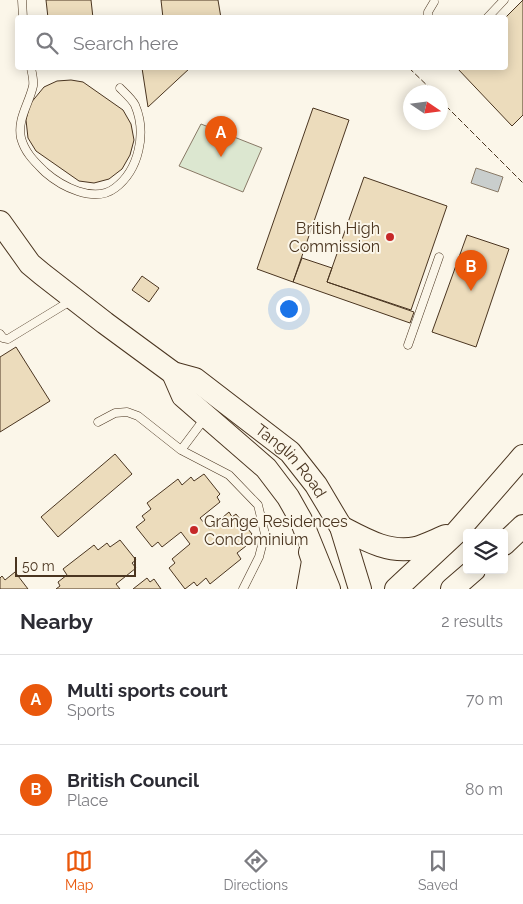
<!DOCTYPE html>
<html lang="en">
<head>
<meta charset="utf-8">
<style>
	:root { --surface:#fff; --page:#f7f7f7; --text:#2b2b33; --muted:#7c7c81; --line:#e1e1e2; --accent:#ea580c }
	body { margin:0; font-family:Raleway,sans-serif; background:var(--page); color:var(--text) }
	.controls { position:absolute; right:15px; bottom:15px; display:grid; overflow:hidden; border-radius:5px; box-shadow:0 2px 12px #0003 }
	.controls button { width:45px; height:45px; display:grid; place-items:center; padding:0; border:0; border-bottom:1px solid var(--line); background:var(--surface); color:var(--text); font:25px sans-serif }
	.compass { position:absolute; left:403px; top:85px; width:45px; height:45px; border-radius:50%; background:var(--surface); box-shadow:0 2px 12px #0003; rotate:103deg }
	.scale { position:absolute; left:15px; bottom:12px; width:121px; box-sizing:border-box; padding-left:5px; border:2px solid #4a3520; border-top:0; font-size:14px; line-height:18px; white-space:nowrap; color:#4a3520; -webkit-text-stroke:4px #fbf6e9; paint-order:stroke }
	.you { position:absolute; left:288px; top:308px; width:18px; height:18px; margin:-12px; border:4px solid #fff; border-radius:50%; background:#1a73e8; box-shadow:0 0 0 8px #1a73e833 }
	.badge { display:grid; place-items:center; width:32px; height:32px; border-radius:50%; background:var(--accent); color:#fff; font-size:16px; font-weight:700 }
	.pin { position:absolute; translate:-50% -41px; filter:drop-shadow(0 1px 2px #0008) }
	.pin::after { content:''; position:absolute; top:26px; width:18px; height:15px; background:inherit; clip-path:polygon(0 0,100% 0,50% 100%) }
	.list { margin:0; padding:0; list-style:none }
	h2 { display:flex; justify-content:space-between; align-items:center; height:65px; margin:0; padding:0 20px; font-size:21px }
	h2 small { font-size:16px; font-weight:400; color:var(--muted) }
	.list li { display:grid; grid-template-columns:32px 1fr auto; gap:15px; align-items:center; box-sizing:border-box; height:90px; padding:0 20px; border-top:1px solid var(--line) }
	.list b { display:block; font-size:19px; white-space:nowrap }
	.list p { margin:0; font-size:16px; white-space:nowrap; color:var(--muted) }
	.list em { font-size:16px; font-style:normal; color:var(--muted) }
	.icon { flex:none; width:28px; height:28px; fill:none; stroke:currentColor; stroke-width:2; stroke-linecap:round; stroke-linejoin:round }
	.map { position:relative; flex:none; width:523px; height:589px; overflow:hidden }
	.search { position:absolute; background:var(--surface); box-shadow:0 2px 12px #0003; left:15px; right:15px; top:15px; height:55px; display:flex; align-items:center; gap:12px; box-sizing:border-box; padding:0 18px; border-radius:5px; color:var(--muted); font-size:19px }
	.sheet { height:245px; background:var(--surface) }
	nav { display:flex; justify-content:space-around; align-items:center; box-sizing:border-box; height:70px; border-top:1px solid var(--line); background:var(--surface); font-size:14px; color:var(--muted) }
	nav a { display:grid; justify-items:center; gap:2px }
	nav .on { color:var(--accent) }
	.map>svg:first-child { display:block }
	.green { fill:#dce7d0; stroke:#887966 }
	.water { fill:#c9cecd; stroke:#887966 }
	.building { fill:#ecdcbc; stroke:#4a3520 }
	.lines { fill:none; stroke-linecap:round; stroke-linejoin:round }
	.service-casing { stroke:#4a3520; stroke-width:9 }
	.primary-casing { stroke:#4a3520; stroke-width:24 }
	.service { stroke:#fbf6e9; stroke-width:8 }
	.primary { stroke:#fbf6e9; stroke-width:22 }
	.fence { stroke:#4a3520; stroke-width:1; stroke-dasharray:6 2.5; stroke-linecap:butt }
	.poi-dot { fill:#c62828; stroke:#fbf6e9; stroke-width:2 }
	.labels { text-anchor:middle; stroke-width:4; stroke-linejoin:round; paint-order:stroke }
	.poi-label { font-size:16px; fill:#4a3520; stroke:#fbf6e9; text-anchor:end }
	.street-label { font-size:16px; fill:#4a3520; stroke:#fbf6e9 }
</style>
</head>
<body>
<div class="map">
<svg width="523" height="589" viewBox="0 0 523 589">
	<rect width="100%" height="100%" fill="#fbf6e9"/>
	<path class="green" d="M 201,124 L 262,148 L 243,192 L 179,166 Z"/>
	<path class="water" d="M 476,168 L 503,177 L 498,192 L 471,183 Z"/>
	<path class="building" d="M 46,0 L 91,0 L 93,18 L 48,18 Z
		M 161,0 L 218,0 L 221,18 L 163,18 Z
		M 523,0 L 523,115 L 512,126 L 457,68 L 506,68 L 505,18 Z
		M 142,68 L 190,68 L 148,107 Z
		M 71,80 L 83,82 L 123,110 L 131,124 L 134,140 L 130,155 L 122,169 L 109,179 L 94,183 L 79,181 L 36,151 L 28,138 L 26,120 L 30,104 L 44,87 L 57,81 Z
		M 313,108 L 349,120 L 293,282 L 257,269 Z
		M 364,177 L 447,206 L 411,310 L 327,282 Z
		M 467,235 L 509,249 L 476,347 L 432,332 Z
		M 302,258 L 332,268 L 327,282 L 414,312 L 410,323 L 293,282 Z
		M 142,276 L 159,288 L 149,302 L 132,290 Z
		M 16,347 L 50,401 L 0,432 L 0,357 Z
		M 115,454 L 132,474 L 58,537 L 41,517 Z
		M 204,474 L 220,494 L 217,497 L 220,502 L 200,518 L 209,529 L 229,512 L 232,517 L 236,514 L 252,534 L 243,542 L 246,546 L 237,553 L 241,559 L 210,584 L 206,578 L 197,586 L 194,582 L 185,589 L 169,568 L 175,563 L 172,559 L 190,544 L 181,532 L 162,547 L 158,542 L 152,547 L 136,527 L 145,520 L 142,516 L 151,509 L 147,503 L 178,479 L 182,485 L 191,477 L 194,481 Z
		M 120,540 L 136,560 L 132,563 L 136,568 L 116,584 L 120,589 L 56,589 L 60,586 L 58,582 L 67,575 L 63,569 L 94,545 L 98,550 L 107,543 L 110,547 Z
		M 15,572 L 28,589 L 0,589 L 0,578 L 2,576 L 5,580 Z
		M 147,578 L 150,582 L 154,579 L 161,589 L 133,589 Z"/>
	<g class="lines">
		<g class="service-casing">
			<path id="service" d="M 22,0 L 23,18
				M 428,18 L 428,12 L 434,2
				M 487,18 L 504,0
				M 31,68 C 32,73 34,81 33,86 C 29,104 17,119 21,138 C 25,153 35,162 45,172 C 61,186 94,204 115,188 C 139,170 147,133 135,105 C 132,99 125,93 120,88
				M 0,334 L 3,338 L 8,339 L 72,300
				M 408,345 L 439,257
				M 98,422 L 115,413 L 127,412 L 138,416 L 181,450 L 229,475 L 258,505 L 265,534 L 259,557 L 243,589
				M 181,450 L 205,418"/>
		</g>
		<g class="primary-casing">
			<g id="primary">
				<path id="s1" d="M 0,222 L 30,264 L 42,274 L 105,323 L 173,373 L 195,379 L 290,452 L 316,485 L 341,527 L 360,589"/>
				<path d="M 173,373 L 183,396 L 266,468 L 288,497 L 301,520 L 329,589"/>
				<path d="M 341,527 C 364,539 389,554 416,548 C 426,545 436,540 446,536"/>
				<path d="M 504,544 L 523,526"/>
				<path d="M 308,589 L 313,561 L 310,552"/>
				<path d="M 396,589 L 456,533 L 523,456"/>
				<path d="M 452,589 L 474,570"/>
			</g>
		</g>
		<use href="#service" class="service"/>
		<use href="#primary" class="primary"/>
		<path class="fence" d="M 409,68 L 434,92
			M 440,100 L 523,183"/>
	</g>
	<g class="poi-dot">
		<circle cx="390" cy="237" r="5"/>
		<circle cx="194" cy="530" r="5"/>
	</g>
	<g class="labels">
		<g class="poi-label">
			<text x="380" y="234">British High<tspan x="380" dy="18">Commission</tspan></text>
			<text x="204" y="527" text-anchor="start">Grange Residences<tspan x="204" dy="18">Condominium</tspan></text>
		</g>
		<g class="street-label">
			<text dy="6" stroke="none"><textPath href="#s1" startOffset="381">Tanglin Road</textPath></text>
		</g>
	</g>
</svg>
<div class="controls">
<button><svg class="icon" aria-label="layers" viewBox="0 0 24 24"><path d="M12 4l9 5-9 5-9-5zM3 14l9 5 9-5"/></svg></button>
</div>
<svg class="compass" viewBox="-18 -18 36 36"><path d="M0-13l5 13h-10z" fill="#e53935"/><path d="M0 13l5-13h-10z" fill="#7c7c81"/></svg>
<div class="scale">50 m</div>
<div class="you"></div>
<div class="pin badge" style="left:221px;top:157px">A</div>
<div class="pin badge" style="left:471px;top:291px">B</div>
<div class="search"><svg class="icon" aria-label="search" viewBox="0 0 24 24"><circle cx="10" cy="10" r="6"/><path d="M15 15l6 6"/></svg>Search here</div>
</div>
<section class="sheet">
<h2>Nearby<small>2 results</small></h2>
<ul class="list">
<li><span class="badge">A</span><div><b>Multi sports court</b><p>Sports</p></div><em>70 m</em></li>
<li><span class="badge">B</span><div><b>British Council</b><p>Place</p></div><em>80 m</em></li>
</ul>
</section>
<nav>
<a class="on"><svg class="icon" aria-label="map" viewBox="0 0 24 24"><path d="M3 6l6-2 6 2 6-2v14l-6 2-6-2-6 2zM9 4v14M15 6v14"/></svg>Map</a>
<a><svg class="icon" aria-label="directions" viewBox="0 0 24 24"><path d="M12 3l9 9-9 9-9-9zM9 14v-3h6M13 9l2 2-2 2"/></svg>Directions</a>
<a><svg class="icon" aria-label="saved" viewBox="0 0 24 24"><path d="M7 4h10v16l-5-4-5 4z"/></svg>Saved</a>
</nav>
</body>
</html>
